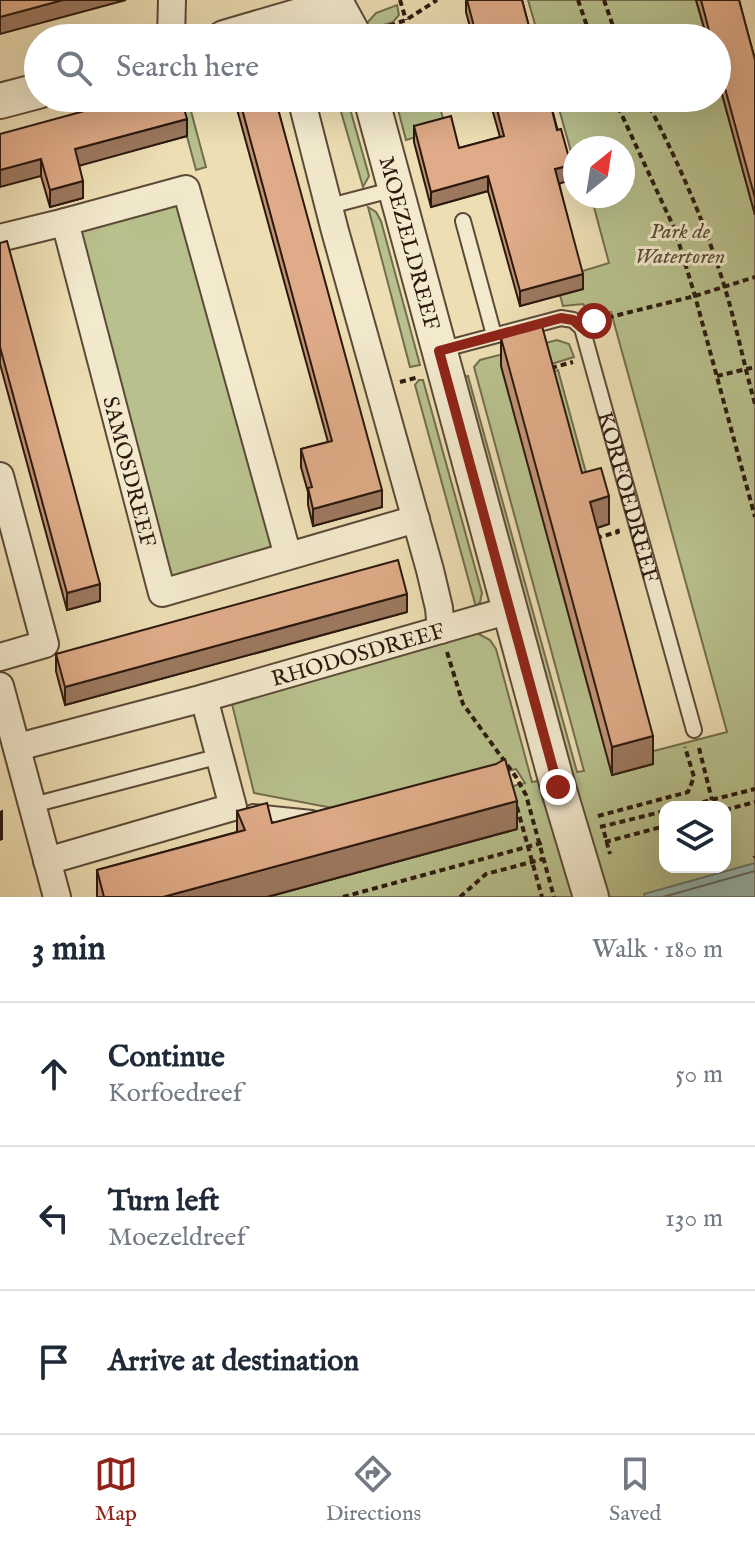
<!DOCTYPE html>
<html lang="en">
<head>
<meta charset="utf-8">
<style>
	:root { --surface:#fff; --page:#f6f6f7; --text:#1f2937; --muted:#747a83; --line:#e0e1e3; --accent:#8f2418 }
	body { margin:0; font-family:"IM FELL English",serif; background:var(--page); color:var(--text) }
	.controls { position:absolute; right:24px; bottom:24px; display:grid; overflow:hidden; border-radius:16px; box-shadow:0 8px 32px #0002 }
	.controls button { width:72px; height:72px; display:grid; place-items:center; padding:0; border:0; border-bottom:2px solid var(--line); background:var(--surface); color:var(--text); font:40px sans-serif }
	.compass { position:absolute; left:563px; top:136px; width:72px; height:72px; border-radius:50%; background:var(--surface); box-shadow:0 8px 32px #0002; rotate:30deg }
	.stop { position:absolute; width:24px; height:24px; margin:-18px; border:6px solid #8f2418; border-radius:50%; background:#fff }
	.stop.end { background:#8f2418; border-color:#fff; box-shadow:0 2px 8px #0008 }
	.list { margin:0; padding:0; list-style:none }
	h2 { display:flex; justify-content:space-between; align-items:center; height:104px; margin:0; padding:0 32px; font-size:34px }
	h2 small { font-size:26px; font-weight:400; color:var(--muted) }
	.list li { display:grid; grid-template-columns:52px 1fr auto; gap:24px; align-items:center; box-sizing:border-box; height:144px; padding:0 32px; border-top:2px solid var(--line) }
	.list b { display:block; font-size:30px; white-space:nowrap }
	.list p { margin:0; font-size:26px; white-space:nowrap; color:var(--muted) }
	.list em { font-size:26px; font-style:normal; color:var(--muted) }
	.icon { flex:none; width:44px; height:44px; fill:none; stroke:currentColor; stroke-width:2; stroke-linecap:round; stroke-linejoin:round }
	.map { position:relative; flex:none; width:755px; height:897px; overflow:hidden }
	.search { position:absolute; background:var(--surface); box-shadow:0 8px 32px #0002; left:24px; right:24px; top:24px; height:88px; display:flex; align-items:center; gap:20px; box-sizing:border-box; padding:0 28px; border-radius:44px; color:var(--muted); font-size:30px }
	.sheet { height:536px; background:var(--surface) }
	nav { display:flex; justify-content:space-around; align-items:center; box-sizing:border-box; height:112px; border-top:2px solid var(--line); background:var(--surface); font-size:22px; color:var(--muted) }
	nav a { display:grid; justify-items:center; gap:4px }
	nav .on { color:var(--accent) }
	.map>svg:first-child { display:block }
	.green { fill:#b8c18d; stroke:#726d4e; stroke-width:2; fill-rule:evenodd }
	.water { fill:#9abbb4; stroke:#6e7a72; stroke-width:2 }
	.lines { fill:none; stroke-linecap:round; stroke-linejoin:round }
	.shore { stroke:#636a61; stroke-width:2 }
	.service-casing { stroke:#5c4a37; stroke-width:18 }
	.minor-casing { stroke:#5c4a37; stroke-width:30 }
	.tertiary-casing { stroke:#5c4a37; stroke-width:38 }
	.path { stroke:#2c190e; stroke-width:4; stroke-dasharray:6 4; stroke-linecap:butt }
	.service { stroke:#f3eace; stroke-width:14 }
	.minor { stroke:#f3eace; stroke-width:26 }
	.tertiary { stroke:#f3eace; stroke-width:34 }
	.wall { fill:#c09375; stroke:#2c190e; stroke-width:2 }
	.shaded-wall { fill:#9c785f; stroke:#2c190e; stroke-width:2 }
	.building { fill:#dfab88; stroke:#2c190e; stroke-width:2 }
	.route { stroke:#8f2418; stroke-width:10 }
	.labels { text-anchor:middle; stroke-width:6; stroke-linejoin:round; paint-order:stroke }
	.park-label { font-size:22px; font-style:italic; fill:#564b34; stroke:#f3eace }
	.street-label { font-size:22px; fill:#2c190e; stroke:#f3eace }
</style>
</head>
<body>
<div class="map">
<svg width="755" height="897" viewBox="0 0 755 897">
	<rect width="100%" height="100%" fill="#eddeb3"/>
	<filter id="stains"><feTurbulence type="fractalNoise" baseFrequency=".0025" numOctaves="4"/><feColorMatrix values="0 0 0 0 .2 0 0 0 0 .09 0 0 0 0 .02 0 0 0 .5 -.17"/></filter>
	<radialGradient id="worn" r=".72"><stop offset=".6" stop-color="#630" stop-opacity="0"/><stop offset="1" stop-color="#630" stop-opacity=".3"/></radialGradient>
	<path class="green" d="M 528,0 L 696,0 L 707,38 L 539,38 Z
		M 397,5 L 399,15 L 393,22 L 367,30 L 365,25 L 376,13 Z
		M 717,75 L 755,215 L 755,897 L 267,897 L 517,829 L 505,788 L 525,783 L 516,769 L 348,811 L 254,793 L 231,700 L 477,633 L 490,640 L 496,649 L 532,782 L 543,780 L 463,377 L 468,376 L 577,772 L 584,771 L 474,367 L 480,360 L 557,340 L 569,344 L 574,357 L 545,366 L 650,752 L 727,732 L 611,312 L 593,316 L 583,304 L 563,306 L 560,295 L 579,272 L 609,263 L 591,196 L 623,196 L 623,148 L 575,148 L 575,166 L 556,98 L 717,98 ZM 665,807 L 725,807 L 725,867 L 665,867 Z
		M 337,98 L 347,98 L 369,176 L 363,187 Z
		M 395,98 L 437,98 L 446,128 L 406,140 Z
		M 188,100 L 206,167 L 196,170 L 178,103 Z
		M 179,201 L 273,552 L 168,583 L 76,231 Z
		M 368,207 L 376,212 L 381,221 L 420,365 L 410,367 Z
		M 558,370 L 588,480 L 577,483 L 547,373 Z
		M 419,380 L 423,380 L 482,593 L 480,602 L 476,607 L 415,385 Z"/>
	<path class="water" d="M 755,863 L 755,897 L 645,897 L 644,894 Z"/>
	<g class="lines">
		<path class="shore" d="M 663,897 L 755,871"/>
		<g class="service-casing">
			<g id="service">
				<path d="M 330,206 L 395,189"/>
				<path d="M 463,221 L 494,335"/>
				<path id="s1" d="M 452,347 L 561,318 L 573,320 L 582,328 L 694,730"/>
				<path d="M 33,805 L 220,756"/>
				<path d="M 253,812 L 312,818"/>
			</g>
		</g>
		<g class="minor-casing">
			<g id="minor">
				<path d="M 171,38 L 172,0"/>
				<path d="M 301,98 L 335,231 L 430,570 L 439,608 L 441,630"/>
				<path d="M 0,238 L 65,222"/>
				<path d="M 0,476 L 45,644 L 0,657"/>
				<path id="s2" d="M 288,556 L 186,189 L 65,222 L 162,593 L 416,519"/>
				<path d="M 0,686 L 57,897"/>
				<path id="s3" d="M 18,747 L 204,698 L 510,610"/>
				<path d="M 47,861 L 233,807 L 204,698"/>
			</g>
		</g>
		<g class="tertiary-casing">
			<g id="tertiary">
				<path d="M 337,5 L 355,38"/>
				<path d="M 224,38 L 337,5"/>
				<path id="s4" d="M 371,98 L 558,787 L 591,897"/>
				<path d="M 0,101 L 38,91"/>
			</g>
		</g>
		<path class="path" d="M 400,0 L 406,20
			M 578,0 L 591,38
			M 604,0 L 617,38
			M 380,29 L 406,20 L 437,0
			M 614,98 L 675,230 L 695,296 L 755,517
			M 645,98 C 677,159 704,220 724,285 C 736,324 744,365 755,404
			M 598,320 L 695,296 L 755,277
			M 551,368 L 573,362
			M 717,376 L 755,367
			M 400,382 L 419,377
			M 596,538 L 618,532 L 617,528
			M 447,652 L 463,704 L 516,777 L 526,795 L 554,897
			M 699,748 L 712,800
			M 517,807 L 542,897
			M 683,807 L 755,789
			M 725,810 L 755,802
			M 598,816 L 688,792 L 694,777 L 685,747
			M 600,827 L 665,811
			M 604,832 L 610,854
			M 605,842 L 665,826
			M 754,858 L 755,857
			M 343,897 L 545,842
			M 460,897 L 486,874 L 543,859"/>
		<use href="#service" class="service"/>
		<use href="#minor" class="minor"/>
		<use href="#tertiary" class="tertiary"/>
	</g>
	<path class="wall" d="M 466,0 L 522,0 L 532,38 L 473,38 L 466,12 Z
		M 696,0 L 739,0 L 755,60 L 755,215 L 717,76 L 717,38 L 707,38 Z
		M 234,98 L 275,98 L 382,507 L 313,526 L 308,505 L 308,492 L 301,467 L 301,449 L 328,442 Z
		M 489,98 L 549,98 L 571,180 L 559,183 L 583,289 L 520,306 L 488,191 L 431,207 L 414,142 L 414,126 L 459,148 L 500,137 Z
		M 0,134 L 187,136 L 79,165 L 83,198 L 50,207 L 41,176 Z
		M 0,243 L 100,601 L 67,610 L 0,364 Z
		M 501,338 L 582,473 L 609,524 L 597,528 L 653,764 L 612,775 L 501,366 Z
		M 407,612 L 65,705 L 56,671 L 56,654 Z
		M 237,811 L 272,823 L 517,829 L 267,897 L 97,897 L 97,870 L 237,832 Z"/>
	<path class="shaded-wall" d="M 63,0 L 126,0 L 0,34 L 0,17 Z
		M 187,119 L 187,136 L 75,167 L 75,149 Z
		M 41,159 L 41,176 L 0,187 L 0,170 Z
		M 571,165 L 571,180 L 555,185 L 555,169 Z
		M 488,176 L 488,191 L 431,207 L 431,192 Z
		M 83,181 L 83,198 L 50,207 L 50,190 Z
		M 583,274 L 583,289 L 520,306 L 520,291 Z
		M 382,490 L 382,507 L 313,526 L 313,509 Z
		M 609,496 L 609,524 L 590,530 L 590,502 Z
		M 100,584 L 100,601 L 67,610 L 67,593 Z
		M 407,594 L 407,612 L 65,705 L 65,687 Z
		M 653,736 L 653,764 L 612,775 L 612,747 Z
		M 517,801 L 517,829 L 267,897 L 163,897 Z
		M 2,811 L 2,839 L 0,840 L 0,812 Z"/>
	<path class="building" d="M 0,0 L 63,0 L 0,17 Z
		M 467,0 L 522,0 L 532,38 L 477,38 Z
		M 701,0 L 739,0 L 755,60 L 755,198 L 717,59 L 717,38 L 711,38 Z
		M 132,98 L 181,98 L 187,119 L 75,149 L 83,181 L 50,190 L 41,159 L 0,170 L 0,134 Z
		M 239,98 L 275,98 L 382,490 L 313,509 L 308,488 L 312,487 L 301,449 L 332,441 Z
		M 494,98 L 549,98 L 557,130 L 561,129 L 571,165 L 555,169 L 583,274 L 520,291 L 488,176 L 431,192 L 414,126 L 451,116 L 459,148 L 504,136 Z
		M 7,241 L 100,584 L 67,593 L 0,347 L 0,243 Z
		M 542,326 L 582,473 L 601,468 L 609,496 L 590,502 L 653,736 L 612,747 L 501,338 Z
		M 398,560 L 407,594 L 65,687 L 56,654 Z
		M 505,759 L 517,801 L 163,897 L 104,897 L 97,870 L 245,830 L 237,811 L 267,803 L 272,823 L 496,764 Z"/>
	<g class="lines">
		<path class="route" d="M 558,787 L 439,351 L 561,318 L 573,320 L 582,328 L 594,321"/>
	</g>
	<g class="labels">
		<g class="park-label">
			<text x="680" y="238">Park de<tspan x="680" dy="25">Watertoren</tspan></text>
		</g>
		<g class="street-label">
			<text dy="8" stroke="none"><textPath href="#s4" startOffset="150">MOEZELDREEF</textPath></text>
			<text dy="8" stroke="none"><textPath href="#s2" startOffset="764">SAMOSDREEF</textPath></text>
			<text dy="8" stroke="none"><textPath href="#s1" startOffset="312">KORFOEDREEF</textPath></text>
			<text dy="8" stroke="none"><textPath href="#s3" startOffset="352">RHODOSDREEF</textPath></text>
		</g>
	</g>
	<rect width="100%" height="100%" filter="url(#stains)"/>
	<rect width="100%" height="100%" fill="url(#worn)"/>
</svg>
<div class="controls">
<button><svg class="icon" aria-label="layers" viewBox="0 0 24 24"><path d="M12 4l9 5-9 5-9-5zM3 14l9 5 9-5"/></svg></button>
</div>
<svg class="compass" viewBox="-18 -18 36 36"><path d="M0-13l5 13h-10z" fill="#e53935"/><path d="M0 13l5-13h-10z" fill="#747a83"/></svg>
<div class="stop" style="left:594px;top:321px"></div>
<div class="stop end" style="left:558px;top:787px"></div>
<div class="search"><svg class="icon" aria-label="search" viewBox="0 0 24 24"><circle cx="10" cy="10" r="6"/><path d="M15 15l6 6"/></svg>Search here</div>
</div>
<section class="sheet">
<h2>3 min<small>Walk · 180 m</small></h2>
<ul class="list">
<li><svg class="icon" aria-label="ahead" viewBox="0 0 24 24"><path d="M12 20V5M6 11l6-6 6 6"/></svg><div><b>Continue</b><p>Korfoedreef</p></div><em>50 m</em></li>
<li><svg class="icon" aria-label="left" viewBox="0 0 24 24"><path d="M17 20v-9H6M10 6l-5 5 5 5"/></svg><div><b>Turn left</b><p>Moezeldreef</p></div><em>130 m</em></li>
<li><svg class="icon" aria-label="arrive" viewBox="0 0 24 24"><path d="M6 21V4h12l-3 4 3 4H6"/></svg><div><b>Arrive at destination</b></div></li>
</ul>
</section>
<nav>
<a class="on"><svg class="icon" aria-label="map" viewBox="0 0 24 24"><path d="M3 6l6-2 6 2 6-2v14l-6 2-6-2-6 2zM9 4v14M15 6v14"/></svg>Map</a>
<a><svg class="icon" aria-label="directions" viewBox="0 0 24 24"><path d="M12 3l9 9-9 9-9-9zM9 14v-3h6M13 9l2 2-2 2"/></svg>Directions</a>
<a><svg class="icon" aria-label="saved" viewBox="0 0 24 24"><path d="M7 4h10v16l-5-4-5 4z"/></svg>Saved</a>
</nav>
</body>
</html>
